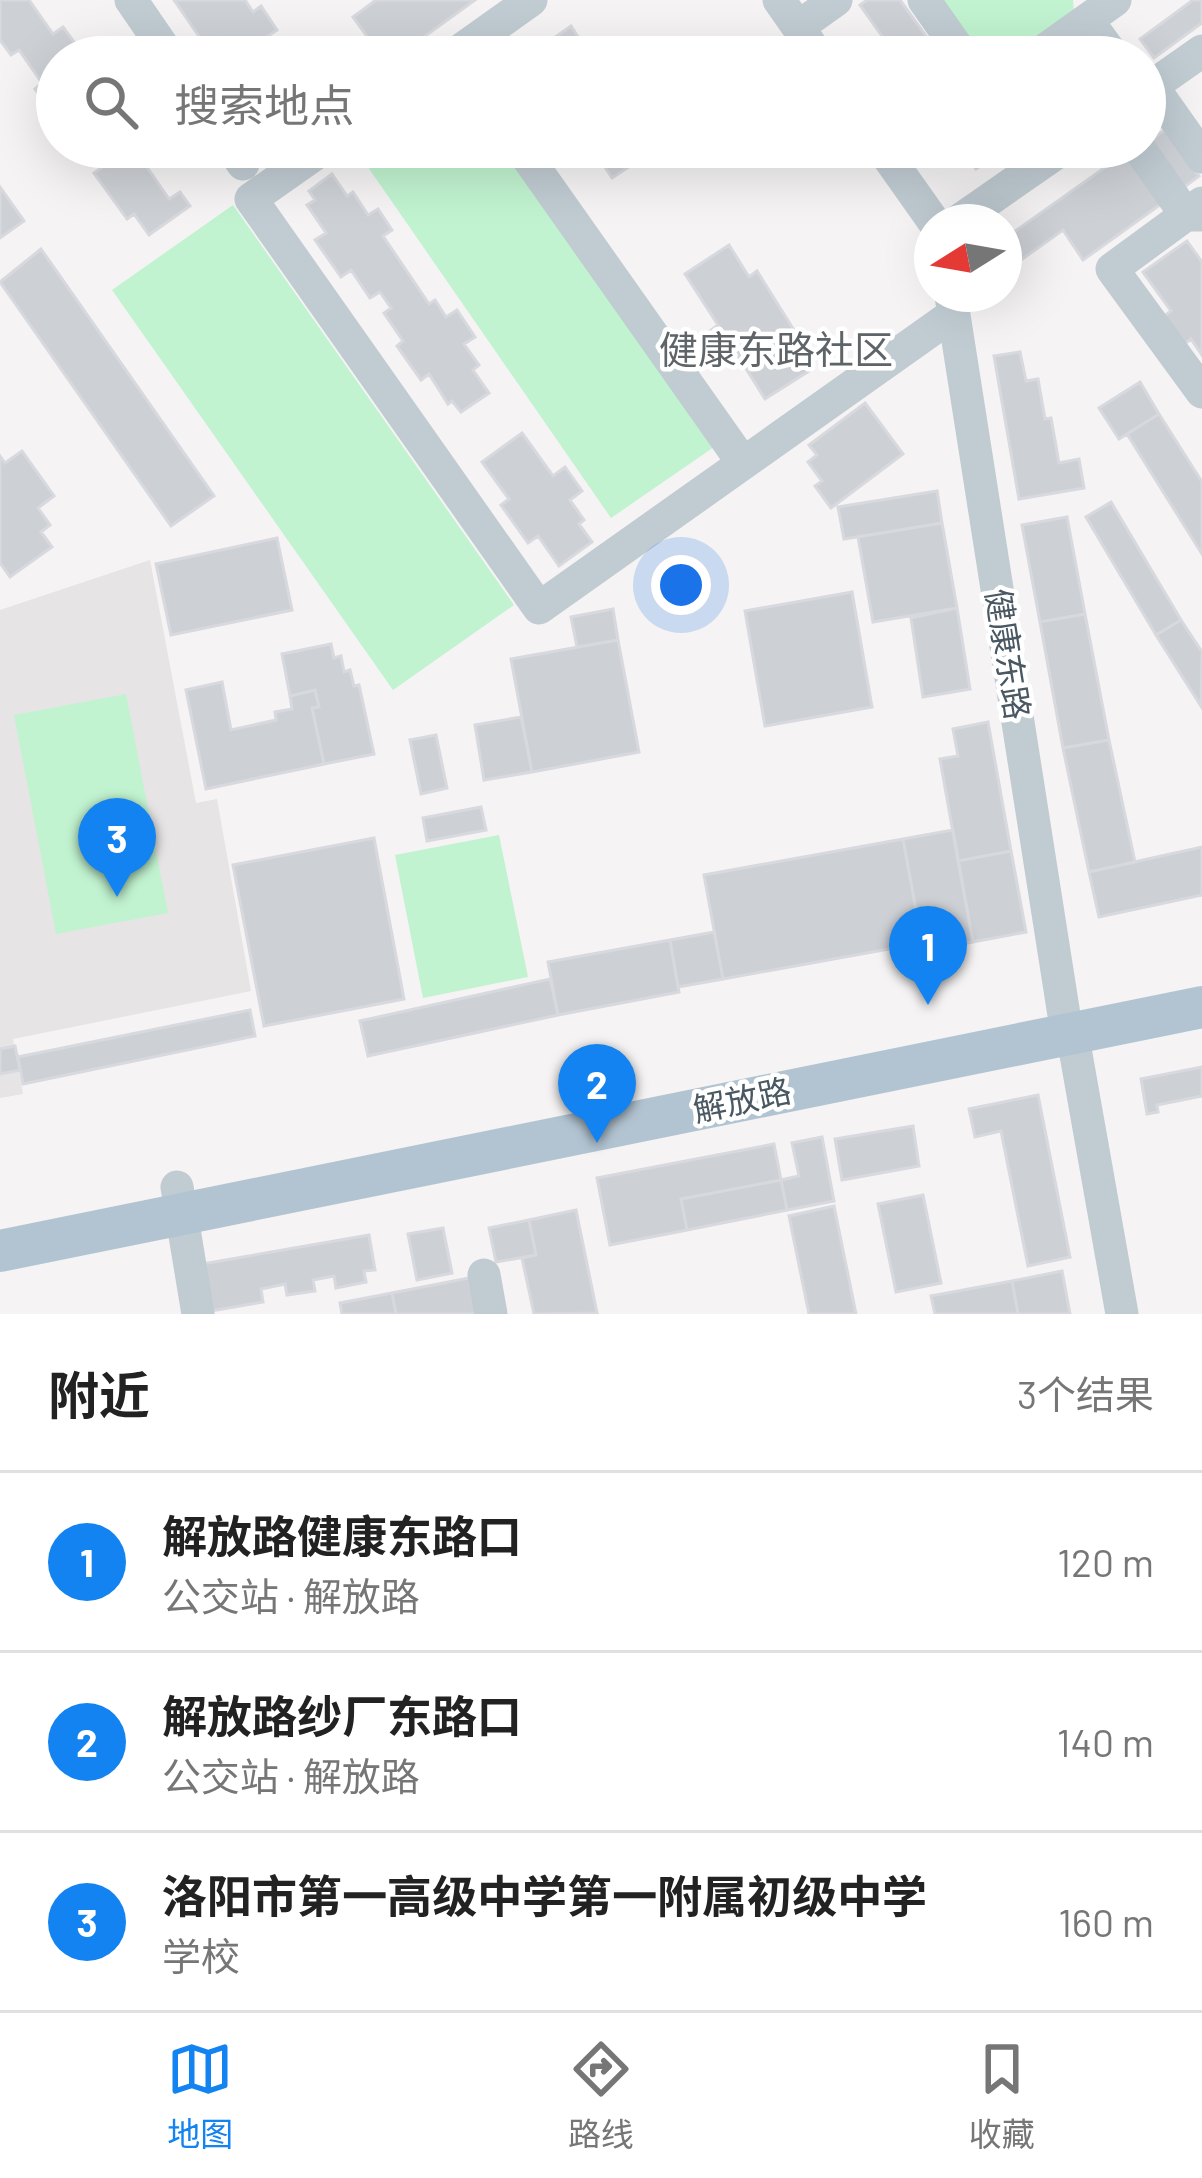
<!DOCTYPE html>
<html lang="zh">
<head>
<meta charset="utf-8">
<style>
	:root { --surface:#fff; --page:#f6f6f6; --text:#222; --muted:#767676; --line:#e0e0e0; --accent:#1283f0 }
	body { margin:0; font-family:Barlow,"Noto Sans SC",sans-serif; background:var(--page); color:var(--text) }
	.compass { position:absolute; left:914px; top:204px; width:108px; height:108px; border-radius:50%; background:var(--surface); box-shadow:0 12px 48px #0002; rotate:259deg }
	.you { position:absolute; left:681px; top:585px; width:42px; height:42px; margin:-30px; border:9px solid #fff; border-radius:50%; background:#1a73e8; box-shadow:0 0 0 18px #1a73e833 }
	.badge { display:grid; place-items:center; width:78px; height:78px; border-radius:50%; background:var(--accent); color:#fff; font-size:39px; font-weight:700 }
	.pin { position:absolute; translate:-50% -99px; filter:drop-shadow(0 3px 6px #0008) }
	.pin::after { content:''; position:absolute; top:63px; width:42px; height:36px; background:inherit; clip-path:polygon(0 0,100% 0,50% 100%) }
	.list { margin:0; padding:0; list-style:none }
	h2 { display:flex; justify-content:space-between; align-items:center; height:156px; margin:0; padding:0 48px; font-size:51px }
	h2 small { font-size:39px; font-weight:400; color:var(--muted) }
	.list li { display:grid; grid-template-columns:78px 1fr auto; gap:36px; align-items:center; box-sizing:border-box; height:180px; padding:0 48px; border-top:3px solid var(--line) }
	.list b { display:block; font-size:45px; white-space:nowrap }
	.list p { margin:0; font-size:39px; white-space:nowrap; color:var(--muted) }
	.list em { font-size:39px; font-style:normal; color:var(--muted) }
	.icon { flex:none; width:66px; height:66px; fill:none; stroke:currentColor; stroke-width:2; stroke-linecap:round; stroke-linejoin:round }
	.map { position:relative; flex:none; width:1202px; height:1314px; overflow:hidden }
	.search { position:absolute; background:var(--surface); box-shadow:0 12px 48px #0002; left:36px; right:36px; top:36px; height:132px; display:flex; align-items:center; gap:30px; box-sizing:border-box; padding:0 42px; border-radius:66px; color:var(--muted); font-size:45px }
	.sheet { height:696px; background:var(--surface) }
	nav { display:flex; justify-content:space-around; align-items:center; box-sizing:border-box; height:168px; border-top:3px solid var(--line); background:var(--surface); font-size:33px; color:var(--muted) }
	nav a { display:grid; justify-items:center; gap:6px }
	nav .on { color:var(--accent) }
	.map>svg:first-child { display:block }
	.education { fill:#e6e4e5 }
	.green { fill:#c1f3d0 }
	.building { fill:#cdd0d5; stroke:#d7d9de; stroke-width:3 }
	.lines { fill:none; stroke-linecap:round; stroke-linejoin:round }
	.minor { stroke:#c0cbd2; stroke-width:33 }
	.major { stroke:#b2c4d2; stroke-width:42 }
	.labels { text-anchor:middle; stroke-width:9; stroke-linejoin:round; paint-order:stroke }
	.street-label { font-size:33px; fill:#495862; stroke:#fff }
	.quarter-label { font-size:39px; fill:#5e6468; stroke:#fff }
</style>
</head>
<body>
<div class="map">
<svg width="1202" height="1314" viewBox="0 0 1202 1314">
	<rect width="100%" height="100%" fill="#f5f3f3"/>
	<path class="education" d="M 150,560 L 196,803 L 217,799 L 251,991 L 13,1039 L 23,1094 L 0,1098 L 0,610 Z"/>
	<path class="green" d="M 937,0 L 1073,0 L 1074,13 L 1027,57 L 978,57 Z
		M 354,147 L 506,147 L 714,447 L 611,518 Z
		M 233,205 L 514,605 L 393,690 L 112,290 Z
		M 126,694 L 168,913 L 56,934 L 14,715 Z
		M 499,835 L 528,977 L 423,998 L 395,855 Z"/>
	<path class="building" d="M 0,0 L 29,0 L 53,34 L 63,27 L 83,54 L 57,57 L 57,120 L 35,89 L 42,83 L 19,50 L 11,55 L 0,40 Z
		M 174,0 L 245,0 L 253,12 L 261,6 L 277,30 L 268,36 L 283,57 L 230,57 L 216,37 L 205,45 Z
		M 376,0 L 475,0 L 396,57 L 382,57 L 353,17 Z
		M 867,0 L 900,0 L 941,57 L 897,57 L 860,5 Z
		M 1193,0 L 1202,0 L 1202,23 L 1154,58 L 1140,39 Z
		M 571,26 L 591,57 L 599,52 L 602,57 L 533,57 L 531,54 Z
		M 1165,130 L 1199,176 L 1183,188 L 1149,141 Z
		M 87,147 L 133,147 L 169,199 L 180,192 L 190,206 L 149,235 L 134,214 L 127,219 L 94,173 L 101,168 Z
		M 592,147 L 651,147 L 653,151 L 612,178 Z
		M 960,147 L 1004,147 L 1005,148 L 976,169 Z
		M 1128,151 L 1164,202 L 1083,260 L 1063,230 L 1004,272 L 1004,239 Z
		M 332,174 L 347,196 L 353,192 L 368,215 L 378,209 L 392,230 L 383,236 L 429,304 L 435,300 L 446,317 L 457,310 L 475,337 L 464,344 L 479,365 L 473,370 L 489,393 L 461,412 L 452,401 L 448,404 L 429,374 L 421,380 L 397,346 L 403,341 L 384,313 L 391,308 L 380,292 L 370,298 L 351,270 L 341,277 L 315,240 L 326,233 L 307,205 L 315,200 L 309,191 Z
		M 0,187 L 24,221 L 0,238 Z
		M 1187,241 L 1202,262 L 1202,355 L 1191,339 L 1183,345 L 1163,317 L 1171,311 L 1143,272 Z
		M 729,245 L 749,277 L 757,271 L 797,335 L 789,340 L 809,371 L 765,399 L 735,351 L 726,357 L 710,331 L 718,325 L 685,274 Z
		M 41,249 L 214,496 L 171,526 L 0,282 Z
		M 1020,352 L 1026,381 L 1038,379 L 1045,419 L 1051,418 L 1059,463 L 1079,459 L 1084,488 L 1019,499 L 994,356 Z
		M 1140,382 L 1159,414 L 1119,439 L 1099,408 Z
		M 865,403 L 903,454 L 831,508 L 815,486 L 822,481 L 808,462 L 817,455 L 809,445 Z
		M 1159,414 L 1202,482 L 1202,554 L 1127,434 Z
		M 522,433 L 553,476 L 565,467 L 582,491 L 570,500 L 584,520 L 579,524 L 592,542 L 559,566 L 538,536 L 528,543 L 501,505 L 509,499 L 482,462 Z
		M 22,451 L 54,496 L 38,508 L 50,525 L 41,532 L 52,547 L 10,577 L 0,563 L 0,456 L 5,463 Z
		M 937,491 L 942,523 L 844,539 L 838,507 Z
		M 1111,502 L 1181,620 L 1156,635 L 1086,517 Z
		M 1067,517 L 1085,614 L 1040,622 L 1022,525 Z
		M 942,523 L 957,608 L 873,622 L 858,537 Z
		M 277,538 L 292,610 L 171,635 L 156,564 Z
		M 852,592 L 872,707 L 765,726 L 745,611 Z
		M 957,608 L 970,689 L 923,697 L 911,618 Z
		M 613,609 L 618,640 L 577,647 L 571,617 Z
		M 1085,614 L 1109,740 L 1063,748 L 1040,622 Z
		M 1181,620 L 1202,652 L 1201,706 L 1156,635 Z
		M 618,640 L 639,752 L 532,772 L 511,659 Z
		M 331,644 L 334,658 L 341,656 L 344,672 L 350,670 L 354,686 L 359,685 L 374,754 L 324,764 L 312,708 L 319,707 L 315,690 L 290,696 L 282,654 Z
		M 222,682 L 231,730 L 276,720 L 275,712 L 292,709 L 290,696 L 315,690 L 319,707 L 312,708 L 324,764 L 206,789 L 186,690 Z
		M 521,717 L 532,772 L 484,780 L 475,725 Z
		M 988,722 L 1011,851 L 958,861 L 940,759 L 958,756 L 953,729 Z
		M 436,735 L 447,788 L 421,794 L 410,740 Z
		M 1109,740 L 1135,862 L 1089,872 L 1063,748 Z
		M 481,807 L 486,830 L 427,841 L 423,818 Z
		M 953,830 L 973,942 L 945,947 L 943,939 L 922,943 L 903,839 Z
		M 374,838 L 404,999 L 264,1026 L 233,865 Z
		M 903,839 L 922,943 L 723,979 L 704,875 Z
		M 1202,847 L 1202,895 L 1099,917 L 1089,872 Z
		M 1011,851 L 1026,932 L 973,942 L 958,861 Z
		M 714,932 L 723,979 L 678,987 L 670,940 Z
		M 670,940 L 679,992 L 558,1015 L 548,962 Z
		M 550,979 L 558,1015 L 368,1056 L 360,1021 Z
		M 250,1010 L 255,1036 L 23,1084 L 18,1057 Z
		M 15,1046 L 20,1070 L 0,1074 L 0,1049 Z
		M 1202,1067 L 1202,1096 L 1157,1105 L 1158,1112 L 1147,1114 L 1141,1079 Z
		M 1038,1095 L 1070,1257 L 1028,1266 L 1001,1131 L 975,1137 L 969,1109 Z
		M 913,1126 L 919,1166 L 842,1180 L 835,1139 Z
		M 822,1137 L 834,1201 L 787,1210 L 781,1180 L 799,1176 L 792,1143 Z
		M 774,1144 L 781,1180 L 681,1199 L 687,1230 L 610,1245 L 597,1178 Z
		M 781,1180 L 787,1210 L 687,1230 L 681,1199 Z
		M 923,1195 L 941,1283 L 896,1292 L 878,1204 Z
		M 834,1206 L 856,1314 L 809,1314 L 789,1216 Z
		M 576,1210 L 597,1313 L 534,1314 L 522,1258 L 536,1255 L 529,1220 Z
		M 529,1220 L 536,1255 L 496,1262 L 489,1228 Z
		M 443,1228 L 452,1273 L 417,1280 L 408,1234 Z
		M 369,1235 L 375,1270 L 364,1271 L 366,1282 L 336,1288 L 334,1276 L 313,1280 L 315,1291 L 287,1295 L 285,1284 L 261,1289 L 263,1302 L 205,1312 L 197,1265 Z
		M 1062,1271 L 1070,1314 L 1018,1314 L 1012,1281 Z
		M 469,1278 L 476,1314 L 396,1314 L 392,1293 Z
		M 1012,1281 L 1018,1314 L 935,1314 L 931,1296 Z
		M 392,1293 L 396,1314 L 342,1314 L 340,1303 Z"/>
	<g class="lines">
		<path class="minor" d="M 131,0 L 170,57
			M 779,0 L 819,57
			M 924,0 L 964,57
			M 1087,20 L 1114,57
			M 798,27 L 836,0
			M 451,57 L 531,0
			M 1035,57 L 1115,0
			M 1152,86 L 1202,157
			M 1145,91 L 1202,51
			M 231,147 L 243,164
			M 325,147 L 251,199 L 539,608 L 954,314
			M 520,147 L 743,463
			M 881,147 L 934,222
			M 1138,147 L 1186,215 L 1202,215
			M 1202,203 L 1112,269 L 1202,392
			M 957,222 L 1065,147
			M 951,296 L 1064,1015 L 1072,1032 L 1122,1314
			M 177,1187 L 198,1314
			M 484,1275 L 491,1314"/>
		<path class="major" d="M 0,1251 L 1202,1007"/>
	</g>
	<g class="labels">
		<g class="street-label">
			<text transform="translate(1008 654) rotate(81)" y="12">健康东路</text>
			<text transform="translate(742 1100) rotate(-12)" y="12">解放路</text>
		</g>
		<g class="quarter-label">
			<text x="776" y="364">健康东路社区</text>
		</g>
	</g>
</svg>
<svg class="compass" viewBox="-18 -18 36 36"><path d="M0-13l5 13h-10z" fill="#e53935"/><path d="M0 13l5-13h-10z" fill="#767676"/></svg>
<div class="you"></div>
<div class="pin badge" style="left:928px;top:1005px">1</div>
<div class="pin badge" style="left:597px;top:1143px">2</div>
<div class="pin badge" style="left:117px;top:897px">3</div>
<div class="search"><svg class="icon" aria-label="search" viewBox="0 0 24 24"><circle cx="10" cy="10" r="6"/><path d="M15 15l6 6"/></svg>搜索地点</div>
</div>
<section class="sheet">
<h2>附近<small>3个结果</small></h2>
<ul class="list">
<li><span class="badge">1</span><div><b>解放路健康东路口</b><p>公交站 · 解放路</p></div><em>120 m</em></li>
<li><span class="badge">2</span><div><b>解放路纱厂东路口</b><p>公交站 · 解放路</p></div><em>140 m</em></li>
<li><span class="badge">3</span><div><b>洛阳市第一高级中学第一附属初级中学</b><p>学校</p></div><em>160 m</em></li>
</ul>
</section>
<nav>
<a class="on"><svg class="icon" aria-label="map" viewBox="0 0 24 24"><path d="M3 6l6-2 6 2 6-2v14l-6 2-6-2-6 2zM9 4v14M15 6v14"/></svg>地图</a>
<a><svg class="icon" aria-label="directions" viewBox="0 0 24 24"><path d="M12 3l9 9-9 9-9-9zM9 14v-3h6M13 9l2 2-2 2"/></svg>路线</a>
<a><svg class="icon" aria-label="saved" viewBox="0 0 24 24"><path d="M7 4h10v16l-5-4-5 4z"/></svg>收藏</a>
</nav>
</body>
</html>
